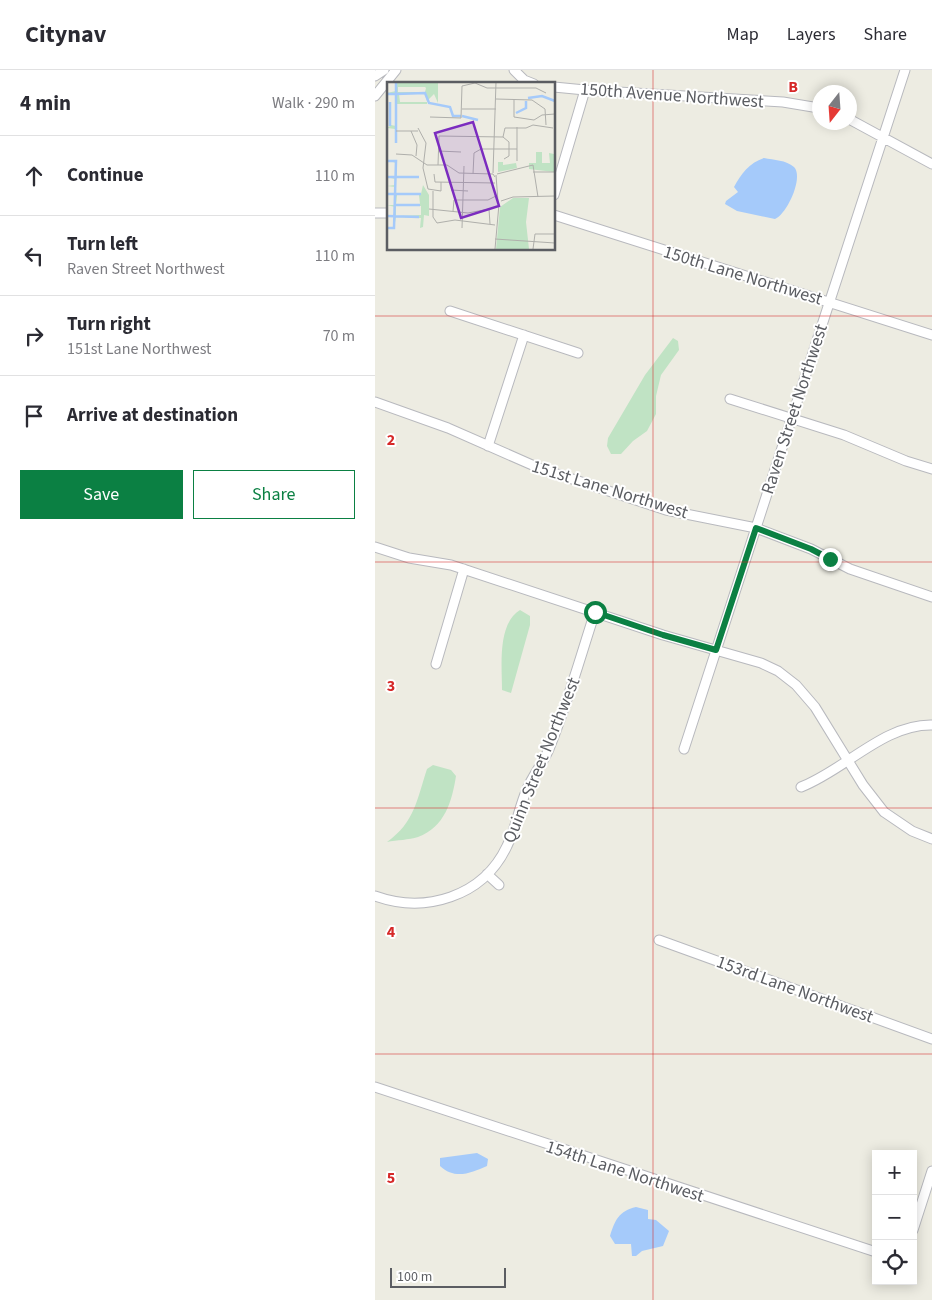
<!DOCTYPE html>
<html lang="en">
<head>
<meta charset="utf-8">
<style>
	:root { --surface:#fff; --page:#f2f2f3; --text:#2b2b33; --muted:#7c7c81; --line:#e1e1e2; --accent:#0b8043 }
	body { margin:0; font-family:"Source Sans 3",sans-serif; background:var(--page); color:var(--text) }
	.controls { position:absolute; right:15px; bottom:15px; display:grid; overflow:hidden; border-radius:0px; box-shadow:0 2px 12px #0003 }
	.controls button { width:45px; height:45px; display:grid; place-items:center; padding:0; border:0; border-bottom:1px solid var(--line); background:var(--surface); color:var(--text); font:25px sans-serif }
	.compass { position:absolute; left:437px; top:15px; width:45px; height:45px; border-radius:50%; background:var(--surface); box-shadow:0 2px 12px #0003; rotate:197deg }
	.scale { position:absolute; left:15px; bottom:12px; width:116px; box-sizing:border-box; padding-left:5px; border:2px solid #5b5d62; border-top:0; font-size:14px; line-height:18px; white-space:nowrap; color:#5b5d62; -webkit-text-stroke:4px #fff; paint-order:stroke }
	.stop { position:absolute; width:15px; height:15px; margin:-11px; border:4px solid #0b8043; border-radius:50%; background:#fff }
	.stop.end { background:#0b8043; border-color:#fff; box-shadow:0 1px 5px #0008 }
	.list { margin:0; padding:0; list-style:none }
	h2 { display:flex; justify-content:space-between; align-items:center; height:65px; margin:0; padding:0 20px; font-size:21px }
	h2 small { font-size:16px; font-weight:400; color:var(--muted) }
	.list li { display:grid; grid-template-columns:32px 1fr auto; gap:15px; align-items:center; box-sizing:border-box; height:80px; padding:0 20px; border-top:1px solid var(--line) }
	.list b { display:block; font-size:19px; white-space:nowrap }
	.list p { margin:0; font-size:16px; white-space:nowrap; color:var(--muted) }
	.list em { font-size:16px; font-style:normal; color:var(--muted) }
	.actions { display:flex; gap:10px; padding:15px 20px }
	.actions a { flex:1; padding:11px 0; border:1px solid var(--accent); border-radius:0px; text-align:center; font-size:18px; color:var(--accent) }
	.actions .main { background:var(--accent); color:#fff }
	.icon { flex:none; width:28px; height:28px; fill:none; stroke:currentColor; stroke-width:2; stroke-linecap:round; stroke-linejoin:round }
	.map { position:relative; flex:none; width:557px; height:1230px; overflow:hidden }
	header { display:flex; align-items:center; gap:30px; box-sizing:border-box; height:70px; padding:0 25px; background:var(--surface); border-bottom:1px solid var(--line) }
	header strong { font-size:24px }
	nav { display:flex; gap:28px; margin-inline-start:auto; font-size:18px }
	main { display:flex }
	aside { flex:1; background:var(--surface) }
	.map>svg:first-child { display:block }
	.green { fill:#c0e3c4 }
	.water { fill:#a5cafa }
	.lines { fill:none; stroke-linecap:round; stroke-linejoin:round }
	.minor-casing { stroke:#b8b9be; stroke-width:11 }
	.minor { stroke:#fff; stroke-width:9 }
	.route { stroke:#0b8043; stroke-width:6 }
	.grid { fill:none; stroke:#d62828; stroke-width:1; stroke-opacity:0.55 }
	.labels { text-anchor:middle; stroke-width:4; stroke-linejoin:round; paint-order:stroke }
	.street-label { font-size:18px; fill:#5b5d62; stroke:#fff }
	.inset-river { fill:none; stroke:#a5cafa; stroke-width:2.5 }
	.inset-road { fill:none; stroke:#afafab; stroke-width:1 }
	.view { fill:#7b2cbf; fill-opacity:0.15; stroke:#7b2cbf; stroke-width:2.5 }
	.inset-edge { fill:none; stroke:#5b5d62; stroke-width:2.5 }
	.grid-label { font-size:16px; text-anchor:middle; font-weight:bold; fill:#d62828; stroke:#fff; stroke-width:4; stroke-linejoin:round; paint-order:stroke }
</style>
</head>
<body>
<header>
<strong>Citynav</strong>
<nav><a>Map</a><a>Layers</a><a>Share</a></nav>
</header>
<main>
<aside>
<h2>4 min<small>Walk · 290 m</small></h2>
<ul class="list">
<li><svg class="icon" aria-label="ahead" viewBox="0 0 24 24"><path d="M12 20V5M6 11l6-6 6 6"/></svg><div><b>Continue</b></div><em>110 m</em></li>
<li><svg class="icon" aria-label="left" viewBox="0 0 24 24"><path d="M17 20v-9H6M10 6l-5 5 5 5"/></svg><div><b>Turn left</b><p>Raven Street Northwest</p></div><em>110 m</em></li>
<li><svg class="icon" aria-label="right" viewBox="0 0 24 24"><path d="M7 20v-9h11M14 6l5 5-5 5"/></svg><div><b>Turn right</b><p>151st Lane Northwest</p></div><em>70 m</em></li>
<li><svg class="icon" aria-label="arrive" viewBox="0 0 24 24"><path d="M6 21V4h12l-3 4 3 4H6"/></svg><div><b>Arrive at destination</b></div></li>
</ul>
<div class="actions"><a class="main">Save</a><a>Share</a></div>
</aside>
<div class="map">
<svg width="557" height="1230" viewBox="0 0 557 1230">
	<rect width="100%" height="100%" fill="#edece2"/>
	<path class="green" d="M 298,268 L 303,271 L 304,280 L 286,305 L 281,326 L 281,344 L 272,361 L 258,371 L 246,384 L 236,384 L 232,376 L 233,368 L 270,305 Z
		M 145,540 L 155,546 L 155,555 L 136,623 L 127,620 C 127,596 122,554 145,540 Z
		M 58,695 L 76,700 L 81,706 C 77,731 70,757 43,767 C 34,770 22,770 12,772 C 40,752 42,729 52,699 Z"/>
	<path class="water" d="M 389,88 C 399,90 411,90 419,97 C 429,107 412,144 400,149 L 362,141 L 350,134 L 351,131 L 363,122 L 359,117 C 366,104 374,93 389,88 Z
		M 102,1083 L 113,1089 L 112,1096 C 96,1103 80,1110 65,1096 L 65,1088 Z
		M 261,1137 L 273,1140 L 273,1149 L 281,1150 L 294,1161 L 288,1176 L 267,1181 L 261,1186 L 257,1186 L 256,1174 L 240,1174 L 235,1166 C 240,1150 244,1141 261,1137 Z"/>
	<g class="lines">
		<g class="minor-casing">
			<path id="minor" d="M 139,0 L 149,10 L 159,14
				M 0,6 L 9,0
				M 179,17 L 210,20 L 408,32 L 444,38
				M 0,26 L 21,0
				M 474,49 L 557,94
				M 179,125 L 210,20
				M 0,143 L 14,143
				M 179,145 L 557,265
				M 75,241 L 203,283
				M 355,329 L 469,365 L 531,391 L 557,399
				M 0,332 L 73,358 L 164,398 L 291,440 L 381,458 L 436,479 L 475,499 L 557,527
				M 113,376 L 149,265
				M 0,477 L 34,488 L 76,495 L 288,565 L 386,593 L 403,601 L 421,615 L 440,637 L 488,715 L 509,742 L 537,761 L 557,769
				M 61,594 L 89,499
				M 309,679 L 530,0
				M 426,717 C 470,700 509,654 557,655
				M 112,804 L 124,815
				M 0,826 C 50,844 108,827 132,776 C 141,758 144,737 152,719 C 158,705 168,693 174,679 C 192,635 205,588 220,542
				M 284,870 L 557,969
				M 0,1017 L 501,1182
				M 538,1160 L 557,1101"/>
		</g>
		<use href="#minor" class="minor"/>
	</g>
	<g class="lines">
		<path class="route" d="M 220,542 L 288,565 L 341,580 L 381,458 L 436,479 L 455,489"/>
	</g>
	<path class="grid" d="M 278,0 L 278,1230M 0,246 L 557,246M 0,492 L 557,492M 0,738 L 557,738M 0,984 L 557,984"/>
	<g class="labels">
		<g class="street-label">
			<text transform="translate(297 25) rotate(4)" y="6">150th Avenue Northwest</text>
			<text transform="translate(368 205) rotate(17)" y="6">150th Lane Northwest</text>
			<text transform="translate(419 339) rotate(-72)" y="6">Raven Street Northwest</text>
			<text transform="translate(235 419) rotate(17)" y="6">151st Lane Northwest</text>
			<text transform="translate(166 690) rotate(-68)" y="6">Quinn Street Northwest</text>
			<text transform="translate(420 919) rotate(20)" y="6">153rd Lane Northwest</text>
			<text transform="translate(250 1101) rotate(18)" y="6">154th Lane Northwest</text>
		</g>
	</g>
	<g transform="translate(12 12)">
		<rect width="168" height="168" fill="#edece2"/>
		<path d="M 9,0 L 51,0 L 51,21 L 47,12 L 40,19 L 38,12 L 12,12 L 13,20 L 40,20 L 40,22 L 10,22 L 10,44 L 8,47 L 0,46 L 3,44 L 3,20 L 4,43 L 9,44 L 8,13 L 0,11 L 9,9 ZM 11,5 L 38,5 L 39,6 L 38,10 L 11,10 ZM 149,70 L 155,70 L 155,81 L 163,81 L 162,71 L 167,72 L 167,90 L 142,87 L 142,81 L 149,81 ZM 0,78 L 9,79 L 10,95 L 33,94 L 9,96 L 9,112 L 34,112 L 36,103 L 42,113 L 42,134 L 37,133 L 36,145 L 33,146 L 34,136 L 9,135 L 7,146 L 7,135 L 0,135 L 8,133 L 8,125 L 0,123 L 7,123 L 8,113 L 0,112 L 8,112 L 8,105 L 0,104 L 8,103 L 8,97 L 0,95 L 8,95 L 9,81 ZM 10,113 L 32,113 L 33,122 L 9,123 ZM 9,124 L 34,124 L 34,133 L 9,134 ZM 111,80 L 116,80 L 116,83 L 129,81 L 130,86 L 111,90 ZM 126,116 L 142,116 L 139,140 L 142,167 L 109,167 L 113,125 Z" fill="#c0e3c4" fill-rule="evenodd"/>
		<path class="inset-river" d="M 0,12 L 9,12 L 9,0M 141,16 L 155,14 L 168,19M 3,20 L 3,44M 129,31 L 139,26 L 139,19M 75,34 L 91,38M 9,61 L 9,12 L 38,11 L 42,21 L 63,25 L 66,34 L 74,34M 0,79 L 9,79 L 7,146 L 0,146M 0,95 L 32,95M 0,112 L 34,112M 9,123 L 33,123M 0,134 L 32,135"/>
		<path class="inset-road" d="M 109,17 L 145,18 L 158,27 L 159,43M 127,17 L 127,35 L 147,38 L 155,33 L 168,32M 75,27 L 109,27M 43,35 L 74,36 L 75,4 L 88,1 L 100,6 L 149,6 L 159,11M 31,46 L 39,61 L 36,86 L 41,107 L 54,109 L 54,100M 9,49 L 31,49M 24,49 L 30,63 L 29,74M 116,55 L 118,46 L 139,46 L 146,43 L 166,46M 116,55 L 122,60 L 122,74 L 117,77M 51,69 L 74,70M 87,71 L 94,67 L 130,67M 9,72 L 25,73 L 40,83 L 60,83 L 72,91 L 106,92 L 108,95M 130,79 L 130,45M 51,83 L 52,54 L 116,55M 146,90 L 168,90M 106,91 L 109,0M 47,92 L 48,100 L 108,101M 86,92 L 87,71M 110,92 L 146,83 L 151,115M 109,93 L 111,120M 64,108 L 81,109M 46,109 L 46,135 L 50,141 L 68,138 L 108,143M 114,119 L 126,115 L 168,114M 42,127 L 81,131 L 102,127 L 103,142M 66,129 L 67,118 L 101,118 L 109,114M 75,146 L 77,84M 108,157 L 168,161M 108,167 L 112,122M 146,167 L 148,152 L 168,152"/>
		<path class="view" d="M 86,40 L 112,124 L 74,136 L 48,51 Z"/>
		<rect width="168" height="168" class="inset-edge"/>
	</g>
	<g class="grid-label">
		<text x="418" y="22">B</text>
		<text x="16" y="375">2</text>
		<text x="16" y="621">3</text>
		<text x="16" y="867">4</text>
		<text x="16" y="1113">5</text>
	</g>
</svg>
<div class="controls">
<button>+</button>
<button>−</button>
<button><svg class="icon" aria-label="locate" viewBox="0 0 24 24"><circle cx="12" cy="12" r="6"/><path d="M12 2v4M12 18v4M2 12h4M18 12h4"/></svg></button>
</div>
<svg class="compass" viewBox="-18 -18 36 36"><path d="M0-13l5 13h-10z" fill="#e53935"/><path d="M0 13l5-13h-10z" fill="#7c7c81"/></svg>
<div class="scale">100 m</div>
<div class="stop" style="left:220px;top:542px"></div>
<div class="stop end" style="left:455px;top:489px"></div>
</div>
</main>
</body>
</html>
